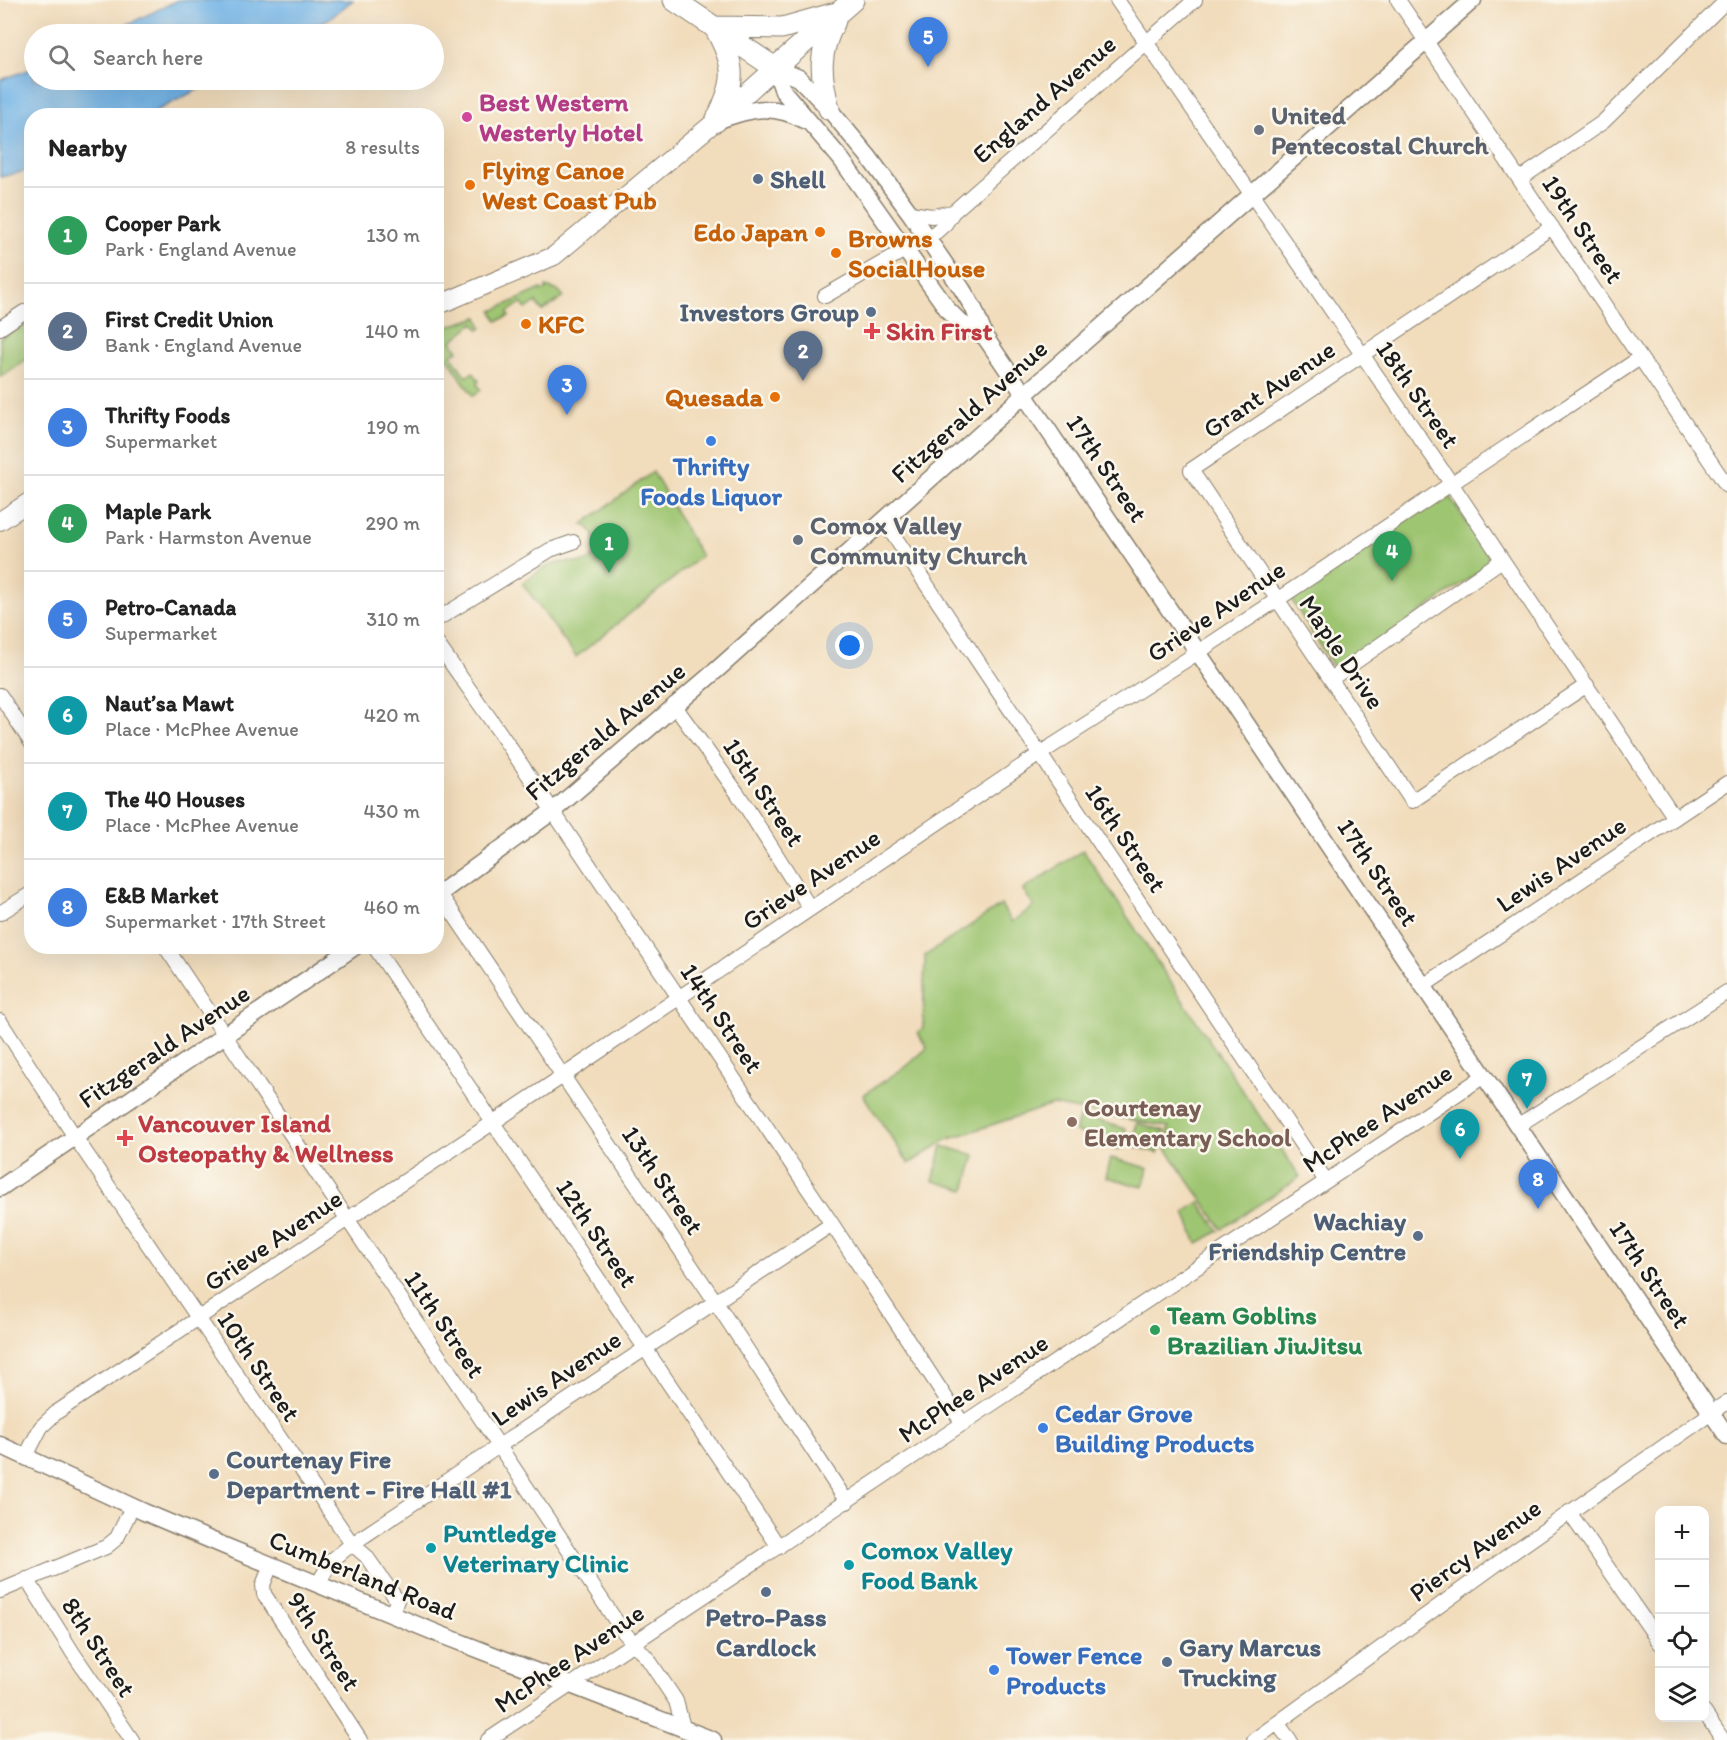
<!DOCTYPE html>
<html lang="en">
<head>
<meta charset="utf-8">
<style>
	:root { --surface:#fff; --page:#f2f2f2; --text:#222; --muted:#767676; --line:#e0e0e0; --accent:#b5179e }
	body { margin:0; font-family:Itim,sans-serif; background:var(--page); color:var(--text) }
	.controls { position:absolute; right:18px; bottom:18px; display:grid; overflow:hidden; border-radius:12px; box-shadow:0 6px 24px #0002 }
	.controls button { width:54px; height:54px; display:grid; place-items:center; padding:0; border:0; border-bottom:2px solid var(--line); background:var(--surface); color:var(--text); font:30px sans-serif }
	.you { position:absolute; left:850px; top:646px; width:21px; height:21px; margin:-15px; border:4px solid #fff; border-radius:50%; background:#1a73e8; box-shadow:0 0 0 9px #1a73e833 }
	.badge { display:grid; place-items:center; width:39px; height:39px; border-radius:50%; background:var(--accent); color:#fff; font-size:20px; font-weight:700 }
	.pin { position:absolute; translate:-50% -50px; filter:drop-shadow(0 2px 3px #0008) }
	.pin::after { content:''; position:absolute; top:32px; width:21px; height:18px; background:inherit; clip-path:polygon(0 0,100% 0,50% 100%) }
	.list { margin:0; padding:0; list-style:none }
	h2 { display:flex; justify-content:space-between; align-items:center; height:78px; margin:0; padding:0 24px; font-size:26px }
	h2 small { font-size:20px; font-weight:400; color:var(--muted) }
	.list li { display:grid; grid-template-columns:39px 1fr auto; gap:18px; align-items:center; box-sizing:border-box; height:96px; padding:0 24px; border-top:2px solid var(--line) }
	.list b { display:block; font-size:22px; white-space:nowrap }
	.list p { margin:0; font-size:20px; white-space:nowrap; color:var(--muted) }
	.list em { font-size:20px; font-style:normal; color:var(--muted) }
	.icon { flex:none; width:33px; height:33px; fill:none; stroke:currentColor; stroke-width:2; stroke-linecap:round; stroke-linejoin:round }
	.map { position:relative; flex:none; width:1727px; height:1740px; overflow:hidden }
	.search { position:absolute; background:var(--surface); box-shadow:0 6px 24px #0002; left:24px; top:24px; width:420px; height:66px; display:flex; align-items:center; gap:15px; box-sizing:border-box; padding:0 21px; border-radius:33px; color:var(--muted); font-size:22px }
	.panel { position:absolute; background:var(--surface); box-shadow:0 6px 24px #0002; left:24px; top:108px; width:420px; height:846px; border-radius:24px }
	.map>svg:first-child { display:block }
	.green { fill:#9ec571; stroke:#5d7046; stroke-width:1.5 }
	.water { fill:#72b4e7; stroke:#476882; stroke-width:1.5 }
	.lines { fill:none; stroke-linecap:round; stroke-linejoin:round }
	.minor-casing { stroke:#867c6c; stroke-width:16 }
	.tertiary-casing { stroke:#867c6c; stroke-width:19 }
	.secondary-casing { stroke:#867c6c; stroke-width:20 }
	.primary-casing { stroke:#867c6c; stroke-width:23 }
	.minor { stroke:#fff; stroke-width:14 }
	.tertiary { stroke:#fff; stroke-width:16 }
	.secondary { stroke:#fff; stroke-width:18 }
	.primary { stroke:#fff; stroke-width:21 }
	.hotel-dot { fill:#d1479c; stroke:#fbf7ec; stroke-width:2 }
	.worship-dot { fill:#6b7280; stroke:#fbf7ec; stroke-width:2 }
	.service-dot { fill:#5c6f8a; stroke:#fbf7ec; stroke-width:2 }
	.food-dot { fill:#e8710a; stroke:#fbf7ec; stroke-width:2 }
	.health-dot { fill:#e0444e; stroke:#fbf7ec; stroke-width:2 }
	.shop-dot { fill:#3f7fe0; stroke:#fbf7ec; stroke-width:2 }
	.education-dot { fill:#8d6e63; stroke:#fbf7ec; stroke-width:2 }
	.leisure-dot { fill:#2e9e5b; stroke:#fbf7ec; stroke-width:2 }
	.culture-dot { fill:#0f9aa8; stroke:#fbf7ec; stroke-width:2 }
	.labels { text-anchor:middle; stroke-width:5; stroke-linejoin:round; paint-order:stroke }
	.street-label { font-size:26px; fill:#1c1c1c; stroke:#fbf7ec }
	.hotel-label { font-size:26px; font-weight:bold; fill:#b23c85; stroke:#fbf7ec; text-anchor:start }
	.worship-label { font-size:26px; font-weight:bold; fill:#5b616d; stroke:#fbf7ec; text-anchor:start }
	.food-label { font-size:26px; font-weight:bold; fill:#c56008; stroke:#fbf7ec; text-anchor:start }
	.service-label { font-size:26px; font-weight:bold; fill:#4e5e75; stroke:#fbf7ec; text-anchor:start }
	.health-label { font-size:26px; font-weight:bold; fill:#be3a42; stroke:#fbf7ec; text-anchor:start }
	.shop-label { font-size:26px; font-weight:bold; fill:#366cbe; stroke:#fbf7ec; text-anchor:start }
	.education-label { font-size:26px; font-weight:bold; fill:#785e54; stroke:#fbf7ec; text-anchor:start }
	.leisure-label { font-size:26px; font-weight:bold; fill:#27864d; stroke:#fbf7ec; text-anchor:start }
	.culture-label { font-size:26px; font-weight:bold; fill:#0d838f; stroke:#fbf7ec; text-anchor:start }
</style>
</head>
<body>
<div class="map">
<svg width="1727" height="1740" viewBox="0 0 1727 1740">
	<rect width="100%" height="100%" fill="#fbf7ec"/>
	<filter id="ink" filterUnits="userSpaceOnUse"><feTurbulence type="fractalNoise" baseFrequency=".0167" numOctaves="2"/><feDisplacementMap in="SourceGraphic" scale="12" xChannelSelector="R" yChannelSelector="G"/><feConvolveMatrix kernelMatrix="1 2 1 2 8 2 1 2 1" color-interpolation-filters="sRGB"/></filter>
	<filter id="wash" filterUnits="userSpaceOnUse"><feTurbulence type="fractalNoise" baseFrequency=".008" numOctaves="4" result="noise"/><feDisplacementMap in="SourceGraphic" scale="24" xChannelSelector="R" yChannelSelector="G"/><feGaussianBlur stdDeviation="1.35" result="paint"/><feColorMatrix in="noise" values="0 0 0 0 0 0 0 0 0 0 0 0 0 0 0 0 0 1.4 0 .05"/><feComposite in="paint" operator="in"/></filter>
	<g filter="url(#wash)">
		<rect width="100%" height="100%" fill="#f1dcbb"/>
		<path class="green" d="M 546,287 L 559,291 L 564,297 L 542,311 L 536,302 L 526,309 L 521,303 L 508,312 L 509,316 L 497,321 L 492,311 L 541,289 L 542,291 L 546,290 Z
			M 478,317 L 482,328 L 479,330 L 474,323 L 452,341 L 458,351 L 451,355 L 466,377 L 473,372 L 479,381 L 477,384 L 481,390 L 473,396 L 437,342 L 437,330 Z
			M 23,324 L 31,324 L 31,356 L 0,377 L 0,338 Z
			M 653,472 L 701,556 L 576,657 L 522,583 C 532,576 544,566 556,563 C 569,558 598,573 595,543 C 595,534 590,528 583,524 Z
			M 1446,491 L 1493,562 L 1336,671 L 1291,599 Z
			M 1083,850 L 1300,1177 L 1222,1229 L 1165,1147 L 1169,1127 L 1052,1105 L 946,1140 L 909,1164 L 863,1095 L 907,1066 L 927,1048 L 918,1033 L 923,1028 L 925,956 L 1001,905 L 1012,922 L 1034,906 L 1023,890 Z
			M 1080,1115 L 1126,1129 L 1120,1150 L 1105,1146 L 1106,1141 L 1075,1132 Z
			M 1137,1123 L 1165,1131 L 1158,1153 L 1131,1145 Z
			M 942,1146 L 975,1155 L 965,1190 L 933,1181 Z
			M 1111,1158 L 1148,1168 L 1143,1187 L 1106,1177 Z
			M 1199,1202 L 1219,1231 L 1197,1244 L 1185,1212 Z"/>
		<path class="water" d="M 178,0 L 353,0 L 330,18 L 300,34 L 108,34 Z
			M 34,68 L 34,80 L 216,80 L 148,115 L 32,116 L 31,170 L 0,177 L 0,80 Z"/>
	</g>
	<g filter="url(#ink)">
		<g class="lines">
			<g class="minor-casing">
				<path id="minor" d="M 1117,0 L 1451,483 L 1675,818
					M 1398,0 L 1727,486
					M 1520,179 L 1603,122 L 1727,0
					M 910,213 L 932,216 L 953,212
					M 1552,227 L 1191,470 L 1412,801 L 1587,685
					M 825,296 L 936,232 L 945,224 L 953,212 L 1195,0
					M 0,328 L 24,312 L 32,311
					M 884,521 L 1326,1181
					M 436,620 L 550,550 L 573,542
					M 436,642 L 498,730 L 832,1224 L 963,1424
					M 1331,679 L 1502,560
					M 0,695 L 32,744
					M 674,705 L 738,794 L 810,908
					M 436,888 L 715,1301 L 847,1502
					M 0,913 L 32,893
					M 165,946 L 622,1630 L 648,1659 L 676,1701 L 683,1727
					M 374,946 L 779,1547
					M 1423,986 L 1727,783
					M 0,1021 L 75,1137 L 352,1544 L 366,1556 L 397,1600 L 392,1614
					M 1517,1126 L 1727,992
					M 26,1456 L 41,1427 L 57,1412 L 563,1076 L 1041,753 L 1197,653 L 1640,358
					M 1569,1512 L 1660,1643
					M 271,1565 L 263,1585 L 264,1594 L 360,1740
					M 27,1579 L 73,1653 L 132,1740
					M 318,1584 L 331,1561 L 352,1544 L 832,1224
					M 0,1591 L 106,1547 L 117,1538 L 132,1507
					M 1704,1712 L 1723,1740
					M 1277,1723 L 1290,1740
					M 488,1740 L 1484,1076
					M 1254,1740 L 1512,1553 L 1727,1402"/>
			</g>
			<g class="tertiary-casing">
				<path id="tertiary" d="M 775,68 L 799,78 L 829,109 L 868,156 L 910,213 L 962,289 L 974,309 L 985,337 L 1015,381 L 1727,1436
					M 775,68 L 783,91 L 841,159 L 948,310 L 961,323 L 985,337
					M 719,120 C 752,108 774,103 806,121
					M 436,896 L 553,811 L 720,667 L 1024,395 L 1473,0
					M 0,1188 L 356,946
					M 0,1445 L 144,1512 L 227,1547 L 444,1636 L 713,1740"/>
			</g>
			<g class="secondary-casing">
				<path id="secondary" d="M 436,306 L 554,256 L 716,121 L 775,68
					M 0,521 L 32,500"/>
			</g>
			<g class="primary-casing">
				<path id="primary" d="M 674,0 L 775,68 L 853,0
					M 715,27 L 782,28 L 832,14
					M 715,28 C 737,68 736,81 716,121
					M 829,109 C 820,74 818,53 835,21"/>
			</g>
			<use href="#minor" class="minor"/>
			<use href="#tertiary" class="tertiary"/>
			<use href="#secondary" class="secondary"/>
			<use href="#primary" class="primary"/>
		</g>
	</g>
	<circle class="hotel-dot" cx="467" cy="117" r="6"/>
	<g class="worship-dot">
		<circle cx="1259" cy="130" r="6"/>
		<circle cx="798" cy="540" r="6"/>
	</g>
	<g class="service-dot">
		<circle cx="758" cy="179" r="6"/>
		<circle cx="871" cy="312" r="6"/>
		<circle cx="1418" cy="1236" r="6"/>
		<circle cx="214" cy="1474" r="6"/>
		<circle cx="766" cy="1592" r="6"/>
		<circle cx="1167" cy="1662" r="6"/>
	</g>
	<g class="food-dot">
		<circle cx="470" cy="185" r="6"/>
		<circle cx="820" cy="232" r="6"/>
		<circle cx="836" cy="253" r="6"/>
		<circle cx="526" cy="324" r="6"/>
		<circle cx="775" cy="397" r="6"/>
	</g>
	<g class="health-dot">
		<path d="M869 322h6v6h6v6h-6v6h-6v-6h-6v-6h6z"/>
		<path d="M122 1129h6v6h6v6h-6v6h-6v-6h-6v-6h6z"/>
	</g>
	<g class="shop-dot">
		<circle cx="711" cy="441" r="6"/>
		<circle cx="1043" cy="1428" r="6"/>
		<circle cx="994" cy="1670" r="6"/>
	</g>
	<circle class="education-dot" cx="1072" cy="1122" r="6"/>
	<circle class="leisure-dot" cx="1155" cy="1330" r="6"/>
	<g class="culture-dot">
		<circle cx="431" cy="1548" r="6"/>
		<circle cx="849" cy="1565" r="6"/>
	</g>
	<g class="labels">
		<g class="street-label">
			<text transform="translate(1044 99) rotate(-41)" y="9">England Avenue</text>
			<text transform="translate(1583 229) rotate(56)" y="9">19th Street</text>
			<text transform="translate(1269 389) rotate(-34)" y="9">Grant Avenue</text>
			<text transform="translate(1418 394) rotate(55)" y="9">18th Street</text>
			<text transform="translate(969 411) rotate(-42)" y="9">Fitzgerald Avenue</text>
			<text transform="translate(1107 468) rotate(56)" y="9">17th Street</text>
			<text transform="translate(1216 611) rotate(-34)" y="9">Grieve Avenue</text>
			<text transform="translate(1342 652) rotate(56)" y="9">Maple Drive</text>
			<text transform="translate(605 731) rotate(-40)" y="9">Fitzgerald Avenue</text>
			<text transform="translate(764 792) rotate(56)" y="9">15th Street</text>
			<text transform="translate(1126 838) rotate(56)" y="9">16th Street</text>
			<text transform="translate(1561 864) rotate(-34)" y="9">Lewis Avenue</text>
			<text transform="translate(1378 872) rotate(56)" y="9">17th Street</text>
			<text transform="translate(811 879) rotate(-34)" y="9">Grieve Avenue</text>
			<text transform="translate(722 1018) rotate(56)" y="9">14th Street</text>
			<text transform="translate(164 1046) rotate(-34)" y="9">Fitzgerald Avenue</text>
			<text transform="translate(1377 1118) rotate(-34)" y="9">McPhee Avenue</text>
			<text transform="translate(663 1180) rotate(56)" y="9">13th Street</text>
			<text transform="translate(597 1233) rotate(56)" y="9">12th Street</text>
			<text transform="translate(273 1240) rotate(-34)" y="9">Grieve Avenue</text>
			<text transform="translate(1650 1274) rotate(56)" y="9">17th Street</text>
			<text transform="translate(445 1324) rotate(56)" y="9">11th Street</text>
			<text transform="translate(259 1366) rotate(56)" y="9">10th Street</text>
			<text transform="translate(556 1378) rotate(-34)" y="9">Lewis Avenue</text>
			<text transform="translate(973 1388) rotate(-34)" y="9">McPhee Avenue</text>
			<text transform="translate(1475 1550) rotate(-36)" y="9">Piercy Avenue</text>
			<text transform="translate(363 1575) rotate(22)" y="9">Cumberland Road</text>
			<text transform="translate(324 1641) rotate(57)" y="9">9th Street</text>
			<text transform="translate(99 1647) rotate(57)" y="9">8th Street</text>
			<text transform="translate(569 1658) rotate(-34)" y="9">McPhee Avenue</text>
		</g>
		<g class="hotel-label">
			<text x="479" y="111">Best Western<tspan x="479" dy="30">Westerly Hotel</tspan></text>
		</g>
		<g class="worship-label">
			<text x="1271" y="124">United<tspan x="1271" dy="30">Pentecostal Church</tspan></text>
			<text x="810" y="534">Comox Valley<tspan x="810" dy="30">Community Church</tspan></text>
		</g>
		<g class="food-label">
			<text x="482" y="179">Flying Canoe<tspan x="482" dy="30">West Coast Pub</tspan></text>
			<text x="808" y="241" text-anchor="end">Edo Japan</text>
			<text x="848" y="247">Browns<tspan x="848" dy="30">SocialHouse</tspan></text>
			<text x="538" y="333">KFC</text>
			<text x="763" y="406" text-anchor="end">Quesada</text>
		</g>
		<g class="service-label">
			<text x="770" y="188">Shell</text>
			<text x="859" y="321" text-anchor="end">Investors Group</text>
			<text x="1406" y="1230" text-anchor="end">Wachiay<tspan x="1406" dy="30">Friendship Centre</tspan></text>
			<text x="226" y="1468">Courtenay Fire<tspan x="226" dy="30">Department - Fire Hall #1</tspan></text>
			<text x="766" y="1626" text-anchor="middle">Petro-Pass<tspan x="766" dy="30">Cardlock</tspan></text>
			<text x="1179" y="1656">Gary Marcus<tspan x="1179" dy="30">Trucking</tspan></text>
		</g>
		<g class="health-label">
			<text x="886" y="340">Skin First</text>
			<text x="138" y="1132">Vancouver Island<tspan x="138" dy="30">Osteopathy &amp; Wellness</tspan></text>
		</g>
		<g class="shop-label">
			<text x="711" y="475" text-anchor="middle">Thrifty<tspan x="711" dy="30">Foods Liquor</tspan></text>
			<text x="1055" y="1422">Cedar Grove<tspan x="1055" dy="30">Building Products</tspan></text>
			<text x="1006" y="1664">Tower Fence<tspan x="1006" dy="30">Products</tspan></text>
		</g>
		<g class="education-label">
			<text x="1084" y="1116">Courtenay<tspan x="1084" dy="30">Elementary School</tspan></text>
		</g>
		<g class="leisure-label">
			<text x="1167" y="1324">Team Goblins<tspan x="1167" dy="30">Brazilian JiuJitsu</tspan></text>
		</g>
		<g class="culture-label">
			<text x="443" y="1542">Puntledge<tspan x="443" dy="30">Veterinary Clinic</tspan></text>
			<text x="861" y="1559">Comox Valley<tspan x="861" dy="30">Food Bank</tspan></text>
		</g>
	</g>
</svg>
<div class="controls">
<button>+</button>
<button>−</button>
<button><svg class="icon" aria-label="locate" viewBox="0 0 24 24"><circle cx="12" cy="12" r="6"/><path d="M12 2v4M12 18v4M2 12h4M18 12h4"/></svg></button>
<button><svg class="icon" aria-label="layers" viewBox="0 0 24 24"><path d="M12 4l9 5-9 5-9-5zM3 14l9 5 9-5"/></svg></button>
</div>
<div class="you"></div>
<div class="pin badge" style="left:609px;top:573px;background:#2e9e5b">1</div>
<div class="pin badge" style="left:803px;top:381px;background:#5c6f8a">2</div>
<div class="pin badge" style="left:567px;top:415px;background:#3f7fe0">3</div>
<div class="pin badge" style="left:1392px;top:581px;background:#2e9e5b">4</div>
<div class="pin badge" style="left:928px;top:67px;background:#3f7fe0">5</div>
<div class="pin badge" style="left:1460px;top:1159px;background:#0f9aa8">6</div>
<div class="pin badge" style="left:1527px;top:1109px;background:#0f9aa8">7</div>
<div class="pin badge" style="left:1538px;top:1209px;background:#3f7fe0">8</div>
<div class="search"><svg class="icon" aria-label="search" viewBox="0 0 24 24"><circle cx="10" cy="10" r="6"/><path d="M15 15l6 6"/></svg>Search here</div>
<section class="panel">
<h2>Nearby<small>8 results</small></h2>
<ul class="list">
<li><span class="badge" style="background:#2e9e5b">1</span><div><b>Cooper Park</b><p>Park · England Avenue</p></div><em>130 m</em></li>
<li><span class="badge" style="background:#5c6f8a">2</span><div><b>First Credit Union</b><p>Bank · England Avenue</p></div><em>140 m</em></li>
<li><span class="badge" style="background:#3f7fe0">3</span><div><b>Thrifty Foods</b><p>Supermarket</p></div><em>190 m</em></li>
<li><span class="badge" style="background:#2e9e5b">4</span><div><b>Maple Park</b><p>Park · Harmston Avenue</p></div><em>290 m</em></li>
<li><span class="badge" style="background:#3f7fe0">5</span><div><b>Petro-Canada</b><p>Supermarket</p></div><em>310 m</em></li>
<li><span class="badge" style="background:#0f9aa8">6</span><div><b>Naut’sa Mawt</b><p>Place · McPhee Avenue</p></div><em>420 m</em></li>
<li><span class="badge" style="background:#0f9aa8">7</span><div><b>The 40 Houses</b><p>Place · McPhee Avenue</p></div><em>430 m</em></li>
<li><span class="badge" style="background:#3f7fe0">8</span><div><b>E&amp;B Market</b><p>Supermarket · 17th Street</p></div><em>460 m</em></li>
</ul>
</section>
</div>
</body>
</html>
